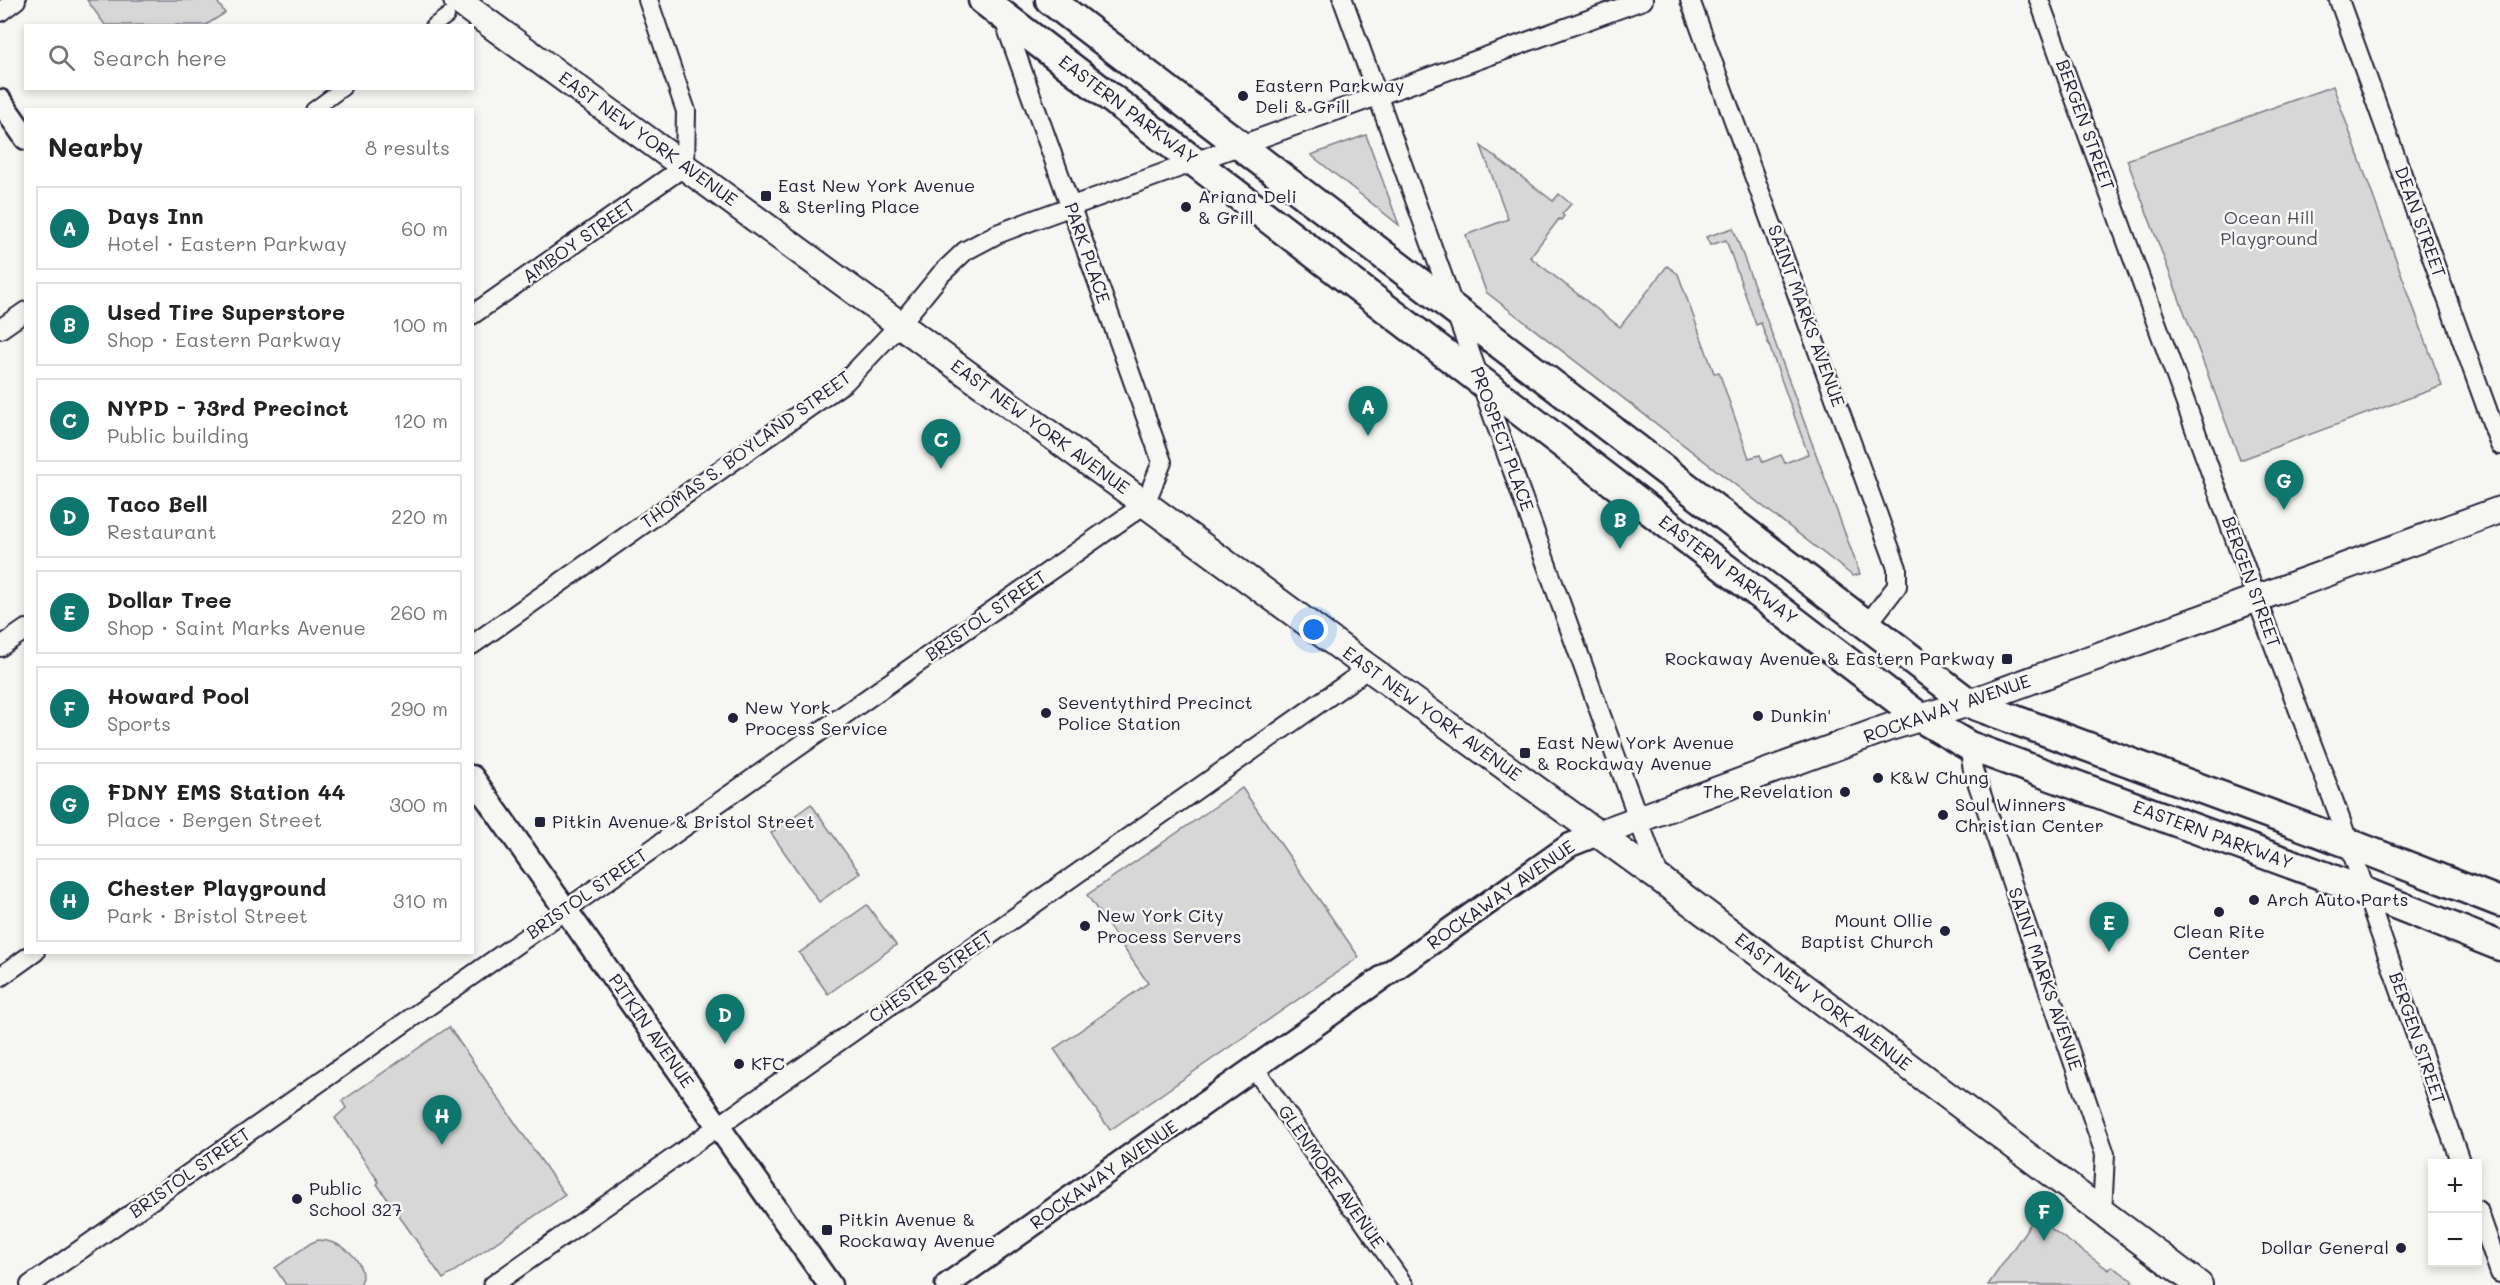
<!DOCTYPE html>
<html lang="en">
<head>
<meta charset="utf-8">
<style>
	:root { --surface:#fff; --page:#f6f6f6; --text:#222; --muted:#767676; --line:#e0e0e0; --accent:#0f766e }
	body { margin:0; font-family:Mali,sans-serif; background:var(--page); color:var(--text) }
	.controls { position:absolute; right:18px; bottom:18px; display:grid; overflow:hidden; border-radius:0px; box-shadow:0 3px 9px #0003 }
	.controls button { width:54px; height:54px; display:grid; place-items:center; padding:0; border:0; border-bottom:2px solid var(--line); background:var(--surface); color:var(--text); font:30px sans-serif }
	.you { position:absolute; left:1314px; top:630px; width:21px; height:21px; margin:-15px; border:4px solid #fff; border-radius:50%; background:#1a73e8; box-shadow:0 0 0 9px #1a73e833 }
	.badge { display:grid; place-items:center; width:39px; height:39px; border-radius:50%; background:var(--accent); color:#fff; font-size:20px; font-weight:700 }
	.pin { position:absolute; translate:-50% -50px; filter:drop-shadow(0 2px 3px #0008) }
	.pin::after { content:''; position:absolute; top:32px; width:21px; height:18px; background:inherit; clip-path:polygon(0 0,100% 0,50% 100%) }
	.list { margin:0; padding:0; list-style:none }
	h2 { display:flex; justify-content:space-between; align-items:center; height:78px; margin:0; padding:0 24px; font-size:26px }
	h2 small { font-size:20px; font-weight:400; color:var(--muted) }
	.list li { display:grid; grid-template-columns:39px 1fr auto; gap:18px; align-items:center; box-sizing:border-box; height:84px; margin:0 12px 12px; padding:0 12px; border:2px solid var(--line); border-radius:0px }
	.list b { display:block; font-size:22px; white-space:nowrap }
	.list p { margin:0; font-size:20px; white-space:nowrap; color:var(--muted) }
	.list em { font-size:20px; font-style:normal; color:var(--muted) }
	.icon { flex:none; width:33px; height:33px; fill:none; stroke:currentColor; stroke-width:2; stroke-linecap:round; stroke-linejoin:round }
	.map { position:relative; flex:none; width:2500px; height:1285px; overflow:hidden }
	.search { position:absolute; background:var(--surface); box-shadow:0 3px 9px #0003; left:24px; top:24px; width:450px; height:66px; display:flex; align-items:center; gap:15px; box-sizing:border-box; padding:0 21px; border-radius:0px; color:var(--muted); font-size:22px }
	.panel { position:absolute; background:var(--surface); box-shadow:0 3px 9px #0003; left:24px; top:108px; width:450px; height:846px; border-radius:0px }
	.map>svg:first-child { display:block }
	.green { fill:#d7d7d7; stroke:#7c7c89; stroke-width:1.5 }
	.lines { fill:none; stroke-linecap:round; stroke-linejoin:round }
	.pedestrian-casing { stroke:#22223b; stroke-width:18 }
	.minor-casing { stroke:#22223b; stroke-width:22 }
	.tertiary-casing { stroke:#22223b; stroke-width:27 }
	.secondary-casing { stroke:#22223b; stroke-width:30 }
	.primary-casing { stroke:#22223b; stroke-width:33 }
	.pedestrian { stroke:#f6f6f2; stroke-width:14 }
	.minor { stroke:#f6f6f2; stroke-width:18 }
	.tertiary { stroke:#f6f6f2; stroke-width:22 }
	.secondary { stroke:#f6f6f2; stroke-width:26 }
	.primary { stroke:#f6f6f2; stroke-width:28 }
	.poi-dot { fill:#22223b; stroke:#f6f6f2; stroke-width:2 }
	.labels { text-anchor:middle; stroke-width:5; stroke-linejoin:round; paint-order:stroke }
	.poi-label { font-size:18px; fill:#22223b; stroke:#f6f6f2; text-anchor:start }
	.street-label { font-size:18px; fill:#22223b; stroke:#f6f6f2 }
	.park-label { font-size:18px; fill:#4f4f62; stroke:#f6f6f2 }
</style>
</head>
<body>
<div class="map">
<svg width="2500" height="1285" viewBox="0 0 2500 1285">
	<rect width="100%" height="100%" fill="#f6f6f2"/>
	<filter id="ink" filterUnits="userSpaceOnUse"><feTurbulence type="fractalNoise" baseFrequency=".0167" numOctaves="2"/><feDisplacementMap in="SourceGraphic" scale="12" xChannelSelector="R" yChannelSelector="G"/><feConvolveMatrix kernelMatrix="1 2 1 2 8 2 1 2 1" color-interpolation-filters="sRGB"/></filter>
	<g filter="url(#ink)">
		<path class="green" d="M 87,0 L 216,0 L 225,13 L 206,25 L 105,25 Z
			M 2333,86 L 2442,386 L 2240,460 L 2127,160 Z
			M 1366,135 L 1399,225 L 1311,155 Z
			M 1481,146 L 1553,201 L 1559,194 L 1571,204 L 1562,214 L 1564,216 L 1561,220 L 1559,219 L 1530,257 L 1620,327 L 1667,266 L 1678,274 L 1714,373 L 1719,372 L 1749,458 L 1760,455 L 1763,462 L 1781,455 L 1785,463 L 1808,454 L 1761,323 L 1756,325 L 1726,240 L 1710,245 L 1706,237 L 1733,228 L 1860,574 L 1853,576 L 1486,292 L 1466,235 L 1508,219 Z
			M 1242,788 L 1359,957 L 1110,1130 L 1054,1049 L 1148,983 L 1087,895 Z
			M 811,804 L 860,873 L 819,902 L 771,833 Z
			M 867,905 L 896,945 L 828,994 L 799,953 Z
			M 449,1027 L 565,1195 L 443,1279 L 377,1184 L 379,1182 L 335,1118 L 346,1108 L 342,1101 Z
			M 2035,1217 L 2109,1270 L 2112,1266 L 2133,1281 L 2129,1285 L 1988,1285 Z
			M 318,1240 C 341,1241 367,1258 361,1285 L 286,1285 L 275,1268 L 311,1243 Z"/>
		<g class="lines">
			<g class="pedestrian-casing">
				<path id="pedestrian" d="M 433,26 L 447,16
					M 313,110 L 343,88
					M 1352,1208 L 1406,1285"/>
			</g>
			<g class="minor-casing">
				<path id="minor" d="M 1343,0 L 1660,879
					M 1690,0 L 1897,568 L 1897,586 L 1866,626
					M 2039,0 L 2267,627 L 2337,810 L 2461,1164
					M 2339,0 L 2500,445
					M 0,12 L 16,0
					M 472,315 L 685,166 L 686,111 L 648,0
					M 0,329 L 26,311
					M 472,645 L 845,382 L 900,324 L 941,274 L 965,251 L 997,234 L 1039,218 L 1643,0
					M 0,647 L 26,629
					M 1969,746 L 1973,770 L 2105,1154 L 2102,1214
					M 0,977 L 35,952
					M 1255,1069 L 1352,1208
					M 2478,1210 L 2500,1273
					M 30,1285 L 1145,504 L 1162,462 L 1003,17
					M 493,1285 L 1369,668"/>
			</g>
			<g class="tertiary-casing">
				<path id="tertiary" d="M 0,101 L 26,138
					M 472,777 L 830,1285
					M 947,1285 L 1570,845 L 1598,834"/>
			</g>
			<g class="secondary-casing">
				<path id="secondary" d="M 457,0 L 1369,668 L 1660,879 L 2199,1285
					M 1598,834 L 1887,728 L 1969,703 L 2500,510"/>
			</g>
			<g class="primary-casing">
				<path id="primary" d="M 983,0 L 1921,718 L 1969,746 L 2327,877 L 2500,946
					M 1050,0 L 1969,703 L 2348,843 L 2500,902"/>
			</g>
			<use href="#pedestrian" class="pedestrian"/>
			<use href="#minor" class="minor"/>
			<use href="#tertiary" class="tertiary"/>
			<use href="#secondary" class="secondary"/>
			<use href="#primary" class="primary"/>
		</g>
	</g>
	<g class="poi-dot">
		<circle cx="1243" cy="96" r="6"/>
		<rect x="760" y="190" width="12" height="12" rx="3"/>
		<circle cx="1186" cy="207" r="6"/>
		<rect x="2001" y="653" width="12" height="12" rx="3"/>
		<circle cx="1046" cy="713" r="6"/>
		<circle cx="1758" cy="716" r="6"/>
		<circle cx="733" cy="718" r="6"/>
		<rect x="1519" y="747" width="12" height="12" rx="3"/>
		<circle cx="1878" cy="778" r="6"/>
		<circle cx="1845" cy="792" r="6"/>
		<circle cx="1943" cy="815" r="6"/>
		<rect x="534" y="816" width="12" height="12" rx="3"/>
		<circle cx="2254" cy="900" r="6"/>
		<circle cx="2219" cy="912" r="6"/>
		<circle cx="1085" cy="926" r="6"/>
		<circle cx="1945" cy="931" r="6"/>
		<circle cx="739" cy="1064" r="6"/>
		<circle cx="297" cy="1199" r="6"/>
		<rect x="821" y="1224" width="12" height="12" rx="3"/>
		<circle cx="2401" cy="1248" r="6"/>
	</g>
	<g class="labels">
		<g class="poi-label">
			<text x="1255" y="92">Eastern Parkway<tspan x="1255" dy="21">Deli &amp; Grill</tspan></text>
			<text x="778" y="192">East New York Avenue<tspan x="778" dy="21">&amp; Sterling Place</tspan></text>
			<text x="1198" y="203">Ariana Deli<tspan x="1198" dy="21">&amp; Grill</tspan></text>
			<text x="1995" y="665" text-anchor="end">Rockaway Avenue &amp; Eastern Parkway</text>
			<text x="1058" y="709">Seventythird Precinct<tspan x="1058" dy="21">Police Station</tspan></text>
			<text x="745" y="714">New York<tspan x="745" dy="21">Process Service</tspan></text>
			<text x="1770" y="722">Dunkin'</text>
			<text x="1537" y="749">East New York Avenue<tspan x="1537" dy="21">&amp; Rockaway Avenue</tspan></text>
			<text x="1890" y="784">K&amp;W Chung</text>
			<text x="1833" y="798" text-anchor="end">The Revelation</text>
			<text x="1955" y="811">Soul Winners<tspan x="1955" dy="21">Christian Center</tspan></text>
			<text x="552" y="828">Pitkin Avenue &amp; Bristol Street</text>
			<text x="2266" y="906">Arch Auto Parts</text>
			<text x="1097" y="922">New York City<tspan x="1097" dy="21">Process Servers</tspan></text>
			<text x="1933" y="927" text-anchor="end">Mount Ollie<tspan x="1933" dy="21">Baptist Church</tspan></text>
			<text x="2219" y="938" text-anchor="middle">Clean Rite<tspan x="2219" dy="21">Center</tspan></text>
			<text x="751" y="1070">KFC</text>
			<text x="309" y="1195">Public<tspan x="309" dy="21">School 327</tspan></text>
			<text x="839" y="1226">Pitkin Avenue &amp;<tspan x="839" dy="21">Rockaway Avenue</tspan></text>
			<text x="2389" y="1254" text-anchor="end">Dollar General</text>
		</g>
		<g class="street-label">
			<text transform="translate(1128 110) rotate(37)" y="6">EASTERN PARKWAY</text>
			<text transform="translate(2085 125) rotate(70)" y="6">BERGEN STREET</text>
			<text transform="translate(648 139) rotate(36)" y="6">EAST NEW YORK AVENUE</text>
			<text transform="translate(2420 222) rotate(70)" y="6">DEAN STREET</text>
			<text transform="translate(579 241) rotate(-35)" y="6">AMBOY STREET</text>
			<text transform="translate(1087 253) rotate(71)" y="6">PARK PLACE</text>
			<text transform="translate(1806 316) rotate(70)" y="6">SAINT MARKS AVENUE</text>
			<text transform="translate(1040 427) rotate(36)" y="6">EAST NEW YORK AVENUE</text>
			<text transform="translate(1502 439) rotate(70)" y="6">PROSPECT PLACE</text>
			<text transform="translate(746 450) rotate(-36)" y="6">THOMAS S. BOYLAND STREET</text>
			<text transform="translate(1728 570) rotate(37)" y="6">EASTERN PARKWAY</text>
			<text transform="translate(2251 582) rotate(70)" y="6">BERGEN STREET</text>
			<text transform="translate(986 616) rotate(-35)" y="6">BRISTOL STREET</text>
			<text transform="translate(1947 709) rotate(-19)" y="6">ROCKAWAY AVENUE</text>
			<text transform="translate(1432 714) rotate(36)" y="6">EAST NEW YORK AVENUE</text>
			<text transform="translate(2213 835) rotate(20)" y="6">EASTERN PARKWAY</text>
			<text transform="translate(587 894) rotate(-35)" y="6">BRISTOL STREET</text>
			<text transform="translate(1501 895) rotate(-35)" y="6">ROCKAWAY AVENUE</text>
			<text transform="translate(931 977) rotate(-35)" y="6">CHESTER STREET</text>
			<text transform="translate(2045 979) rotate(71)" y="6">SAINT MARKS AVENUE</text>
			<text transform="translate(1823 1002) rotate(37)" y="6">EAST NEW YORK AVENUE</text>
			<text transform="translate(651 1031) rotate(55)" y="6">PITKIN AVENUE</text>
			<text transform="translate(2417 1038) rotate(71)" y="6">BERGEN STREET</text>
			<text transform="translate(190 1173) rotate(-35)" y="6">BRISTOL STREET</text>
			<text transform="translate(1104 1175) rotate(-35)" y="6">ROCKAWAY AVENUE</text>
			<text transform="translate(1331 1177) rotate(55)" y="6">GLENMORE AVENUE</text>
		</g>
		<g class="park-label">
			<text x="2269" y="224">Ocean Hill<tspan x="2269" dy="21">Playground</tspan></text>
		</g>
	</g>
</svg>
<div class="controls">
<button>+</button>
<button>−</button>
</div>
<div class="you"></div>
<div class="pin badge" style="left:1368px;top:436px">A</div>
<div class="pin badge" style="left:1620px;top:549px">B</div>
<div class="pin badge" style="left:941px;top:469px">C</div>
<div class="pin badge" style="left:725px;top:1044px">D</div>
<div class="pin badge" style="left:2109px;top:952px">E</div>
<div class="pin badge" style="left:2044px;top:1241px">F</div>
<div class="pin badge" style="left:2284px;top:510px">G</div>
<div class="pin badge" style="left:442px;top:1145px">H</div>
<div class="search"><svg class="icon" aria-label="search" viewBox="0 0 24 24"><circle cx="10" cy="10" r="6"/><path d="M15 15l6 6"/></svg>Search here</div>
<section class="panel">
<h2>Nearby<small>8 results</small></h2>
<ul class="list">
<li><span class="badge">A</span><div><b>Days Inn</b><p>Hotel · Eastern Parkway</p></div><em>60 m</em></li>
<li><span class="badge">B</span><div><b>Used Tire Superstore</b><p>Shop · Eastern Parkway</p></div><em>100 m</em></li>
<li><span class="badge">C</span><div><b>NYPD - 73rd Precinct</b><p>Public building</p></div><em>120 m</em></li>
<li><span class="badge">D</span><div><b>Taco Bell</b><p>Restaurant</p></div><em>220 m</em></li>
<li><span class="badge">E</span><div><b>Dollar Tree</b><p>Shop · Saint Marks Avenue</p></div><em>260 m</em></li>
<li><span class="badge">F</span><div><b>Howard Pool</b><p>Sports</p></div><em>290 m</em></li>
<li><span class="badge">G</span><div><b>FDNY EMS Station 44</b><p>Place · Bergen Street</p></div><em>300 m</em></li>
<li><span class="badge">H</span><div><b>Chester Playground</b><p>Park · Bristol Street</p></div><em>310 m</em></li>
</ul>
</section>
</div>
</body>
</html>
